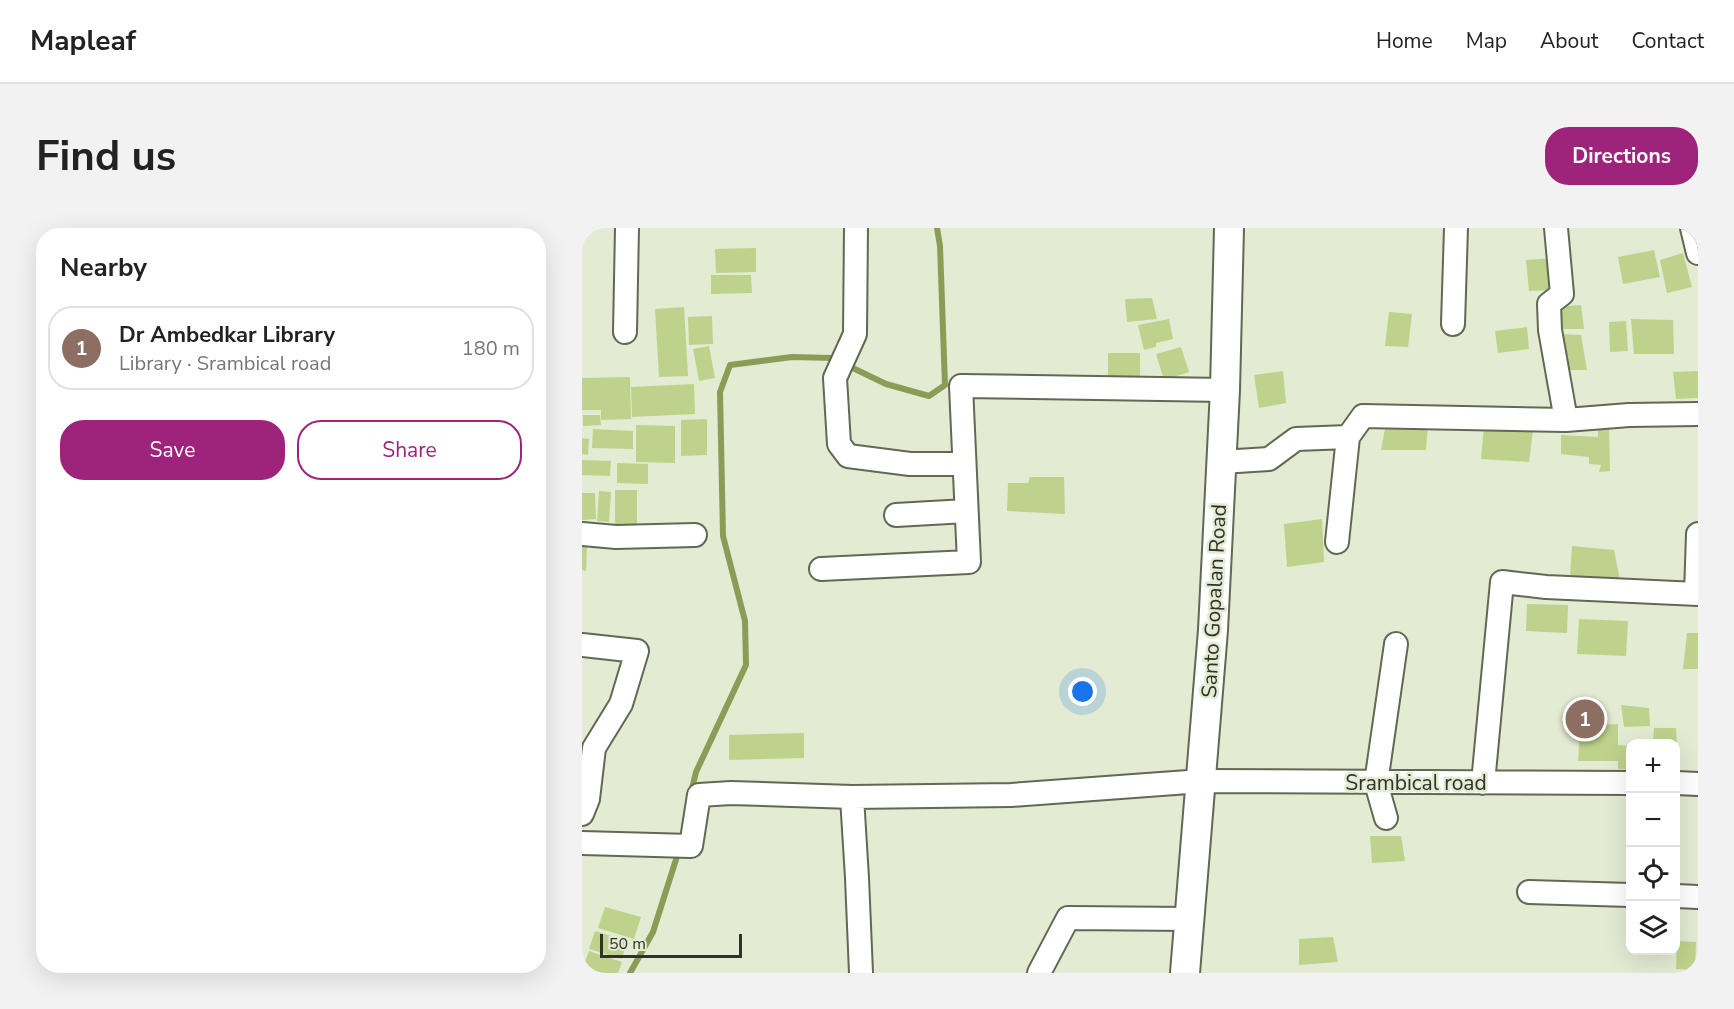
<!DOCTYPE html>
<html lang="en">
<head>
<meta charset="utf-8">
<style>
	:root { --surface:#fff; --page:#f2f2f2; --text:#222; --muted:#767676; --line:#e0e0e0; --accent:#9d237b }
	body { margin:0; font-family:"Nunito Sans",sans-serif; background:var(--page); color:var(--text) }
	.controls { position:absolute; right:18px; bottom:18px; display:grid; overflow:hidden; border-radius:12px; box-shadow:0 6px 24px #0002 }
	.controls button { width:54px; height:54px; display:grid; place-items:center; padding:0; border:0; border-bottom:2px solid var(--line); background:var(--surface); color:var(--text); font:30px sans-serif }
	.scale { position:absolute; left:18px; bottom:15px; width:142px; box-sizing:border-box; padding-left:6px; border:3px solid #2f3229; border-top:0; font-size:16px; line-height:21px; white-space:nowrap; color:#2f3229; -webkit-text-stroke:4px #e3ebd3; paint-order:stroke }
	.you { position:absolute; left:501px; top:464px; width:21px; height:21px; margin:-15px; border:4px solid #fff; border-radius:50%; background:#1a73e8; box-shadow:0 0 0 9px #1a73e833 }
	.badge { display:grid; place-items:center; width:39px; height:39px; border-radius:50%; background:var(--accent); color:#fff; font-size:20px; font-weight:700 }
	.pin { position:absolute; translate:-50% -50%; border:3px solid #fff; box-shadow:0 2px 6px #0006 }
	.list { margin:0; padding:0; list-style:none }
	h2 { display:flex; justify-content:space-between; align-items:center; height:78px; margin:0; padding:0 24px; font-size:26px }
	h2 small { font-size:20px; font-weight:400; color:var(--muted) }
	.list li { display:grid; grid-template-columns:39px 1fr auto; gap:18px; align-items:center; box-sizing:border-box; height:84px; margin:0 12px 12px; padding:0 12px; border:2px solid var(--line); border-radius:24px }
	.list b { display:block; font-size:22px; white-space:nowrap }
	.list p { margin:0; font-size:20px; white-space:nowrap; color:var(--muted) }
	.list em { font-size:20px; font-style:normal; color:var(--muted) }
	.actions { display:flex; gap:12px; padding:18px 24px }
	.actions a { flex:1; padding:14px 0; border:2px solid var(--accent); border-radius:24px; text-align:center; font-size:21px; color:var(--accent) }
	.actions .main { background:var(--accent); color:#fff }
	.icon { flex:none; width:33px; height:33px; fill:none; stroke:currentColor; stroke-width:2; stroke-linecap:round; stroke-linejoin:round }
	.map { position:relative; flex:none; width:1116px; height:745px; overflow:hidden; border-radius:24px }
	header { display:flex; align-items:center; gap:36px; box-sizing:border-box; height:84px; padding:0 30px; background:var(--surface); border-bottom:2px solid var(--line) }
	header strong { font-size:28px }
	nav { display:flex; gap:33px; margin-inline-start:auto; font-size:21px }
	.intro { display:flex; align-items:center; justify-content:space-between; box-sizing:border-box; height:144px; padding:0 36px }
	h1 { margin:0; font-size:42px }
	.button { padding:15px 27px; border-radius:24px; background:var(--accent); color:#fff; font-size:21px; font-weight:700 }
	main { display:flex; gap:36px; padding:0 36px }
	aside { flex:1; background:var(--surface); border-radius:24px; box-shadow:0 6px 24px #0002 }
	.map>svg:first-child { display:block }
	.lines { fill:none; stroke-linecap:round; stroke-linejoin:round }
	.stream { stroke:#8a9d57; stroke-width:6 }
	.building { fill:#bdd38b }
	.minor-casing { stroke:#616853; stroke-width:26 }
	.major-casing { stroke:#616853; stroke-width:32 }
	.minor { stroke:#fff; stroke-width:22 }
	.major { stroke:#fff; stroke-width:28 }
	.labels { text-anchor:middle; stroke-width:5; stroke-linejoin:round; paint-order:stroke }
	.street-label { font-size:21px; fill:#2f3229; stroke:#e3ebd3 }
</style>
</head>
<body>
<header>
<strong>Mapleaf</strong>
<nav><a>Home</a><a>Map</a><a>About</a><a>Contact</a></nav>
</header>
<div class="intro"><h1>Find us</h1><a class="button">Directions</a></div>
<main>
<aside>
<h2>Nearby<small></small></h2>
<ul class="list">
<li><span class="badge" style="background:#8d6e63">1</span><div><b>Dr Ambedkar Library</b><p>Library · Srambical road</p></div><em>180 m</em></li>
</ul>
<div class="actions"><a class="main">Save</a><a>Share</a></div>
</aside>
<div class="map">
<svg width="1116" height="745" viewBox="0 0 1116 745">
	<rect width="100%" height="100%" fill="#e3ebd3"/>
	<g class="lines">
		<path class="stream" d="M 109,565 L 114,544 L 164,437 L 163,393 L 141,308 L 138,164 L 148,137 L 210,129 L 250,130 L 304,156 L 347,168 L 363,157 L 358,18 L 355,0
			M 48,745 L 71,704 L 97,622"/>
	</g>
	<path class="building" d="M 174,20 L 174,44 L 134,45 L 133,21 Z
		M 1072,22 L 1078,49 L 1041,56 L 1036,29 Z
		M 1101,25 L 1110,59 L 1085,65 L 1078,32 Z
		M 974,30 L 978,62 L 947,63 L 944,32 Z
		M 129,47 L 169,47 L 170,65 L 129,66 Z
		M 570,70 L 575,91 L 545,94 L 543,71 Z
		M 999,77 L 1002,101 L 974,101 L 973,79 Z
		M 102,79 L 106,148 L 77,149 L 73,81 Z
		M 807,84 L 830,86 L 826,119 L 803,118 Z
		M 130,88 L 131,116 L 107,117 L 106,89 Z
		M 587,91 L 591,111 L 574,115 L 574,119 L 562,122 L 556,97 Z
		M 1049,91 L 1091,92 L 1092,126 L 1052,126 Z
		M 1044,93 L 1046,123 L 1028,124 L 1027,94 Z
		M 945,99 L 947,121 L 916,125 L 913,103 Z
		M 978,106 L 999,107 L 1005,142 L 981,142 Z
		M 127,118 L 133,150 L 117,153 L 111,121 Z
		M 599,119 L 607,144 L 582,152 L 574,126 Z
		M 526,125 L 558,125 L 558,149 L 526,149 Z
		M 701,143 L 704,175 L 677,180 L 672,147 Z
		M 1116,143 L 1116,170 L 1094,171 L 1091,144 Z
		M 48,149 L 49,191 L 19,192 L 19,182 L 0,182 L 0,150 Z
		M 112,156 L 113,186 L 50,189 L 49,159 Z
		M 1,187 L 18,187 L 19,197 L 1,198 Z
		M 125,191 L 125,227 L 99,228 L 99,192 Z
		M 804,195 L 846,197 L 844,222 L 799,222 Z
		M 54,197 L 93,198 L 93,235 L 54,234 Z
		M 902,197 L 951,202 L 947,234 L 899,231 Z
		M 1027,198 L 1028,243 L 1017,244 L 1019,237 L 1007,236 L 1007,229 L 979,226 L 979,207 L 1016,209 L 1016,199 Z
		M 11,201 L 51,203 L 51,221 L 10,220 Z
		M 0,210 L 7,211 L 6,227 L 0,226 Z
		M 0,232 L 29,233 L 28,248 L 0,247 Z
		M 35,235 L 66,236 L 66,256 L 35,255 Z
		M 448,249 L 482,249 L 483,286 L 425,283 L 426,255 L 446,255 Z
		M 33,262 L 55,262 L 55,300 L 33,300 Z
		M 17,263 L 29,264 L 27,294 L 15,293 Z
		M 0,265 L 13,265 L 14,291 L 0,292 Z
		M 740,291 L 742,334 L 705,339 L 702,296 Z
		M 990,318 L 1032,322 L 1038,352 L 988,348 Z
		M 0,319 L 5,319 L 4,343 L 0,342 Z
		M 945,376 L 986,377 L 985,405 L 944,403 Z
		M 997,391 L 1046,393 L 1044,428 L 995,426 Z
		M 1105,405 L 1116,405 L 1116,441 L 1101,441 Z
		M 1039,477 L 1067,480 L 1068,498 L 1042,499 Z
		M 1036,496 L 1036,517 L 1048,518 L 1048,542 L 1036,541 L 1036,533 L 996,533 L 998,502 L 1018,503 L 1020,497 Z
		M 1072,500 L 1094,500 L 1095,516 L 1071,516 Z
		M 222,505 L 222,530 L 147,532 L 147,507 Z
		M 788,608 L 819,608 L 823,633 L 790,635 Z
		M 23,679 L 59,689 L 52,711 L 16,700 Z
		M 13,703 L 45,713 L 40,731 L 7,721 Z
		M 751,709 L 756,734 L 717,737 L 717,711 Z
		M 1095,713 L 1114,714 L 1113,742 L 1094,741 Z
		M 7,723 L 40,734 L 36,745 L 9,745 L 0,742 Z"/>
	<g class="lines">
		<g class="minor-casing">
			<path id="minor" d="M 274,0 L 273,106 L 253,150 L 257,216 L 266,228 L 328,236 L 382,236
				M 974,0 L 980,66 L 967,76 L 968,102 L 984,192
				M 1110,0 L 1116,25
				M 871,96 L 874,0
				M 43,104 L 45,0
				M 639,234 L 687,231 L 714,211 L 766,209 L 781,188 L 984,192 L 1047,187 L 1116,186
				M 314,287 L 384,283
				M 0,306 L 34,309 L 113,307
				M 755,314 L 766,209
				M 239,341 L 387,334 L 379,158 L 643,162
				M 1114,366 L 1116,306
				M 0,417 L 55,423 L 39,476 L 12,520 L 6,571 L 0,586
				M 901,555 L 920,354 L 964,359 L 1116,366
				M 1094,555 L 1116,556
				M 270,569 L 275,650 L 279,745
				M 804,590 L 794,555 L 814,416
				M 0,615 L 109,618 L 117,567 L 149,565 L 270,569 L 429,567 L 620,553 L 1048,555
				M 947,664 L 1048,667
				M 1094,668 L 1116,669
				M 457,745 L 486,690 L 608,691"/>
		</g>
		<g class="major-casing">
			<path id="major" d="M 603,745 L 631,402 L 643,162 L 647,0"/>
		</g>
		<use href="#minor" class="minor"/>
		<use href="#major" class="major"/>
	</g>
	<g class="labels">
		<g class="street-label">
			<text transform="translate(632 373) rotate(-87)" y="7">Santo Gopalan Road</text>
			<text x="834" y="562">Srambical road</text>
		</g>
	</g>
</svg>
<div class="controls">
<button>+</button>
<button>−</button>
<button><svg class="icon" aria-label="locate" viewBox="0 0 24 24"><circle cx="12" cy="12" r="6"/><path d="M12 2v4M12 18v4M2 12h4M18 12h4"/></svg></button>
<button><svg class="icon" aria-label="layers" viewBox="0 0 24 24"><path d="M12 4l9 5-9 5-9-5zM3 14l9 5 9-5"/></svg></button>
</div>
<div class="scale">50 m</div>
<div class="you"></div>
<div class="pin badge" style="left:1003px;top:491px;background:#8d6e63">1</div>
</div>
</main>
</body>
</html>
